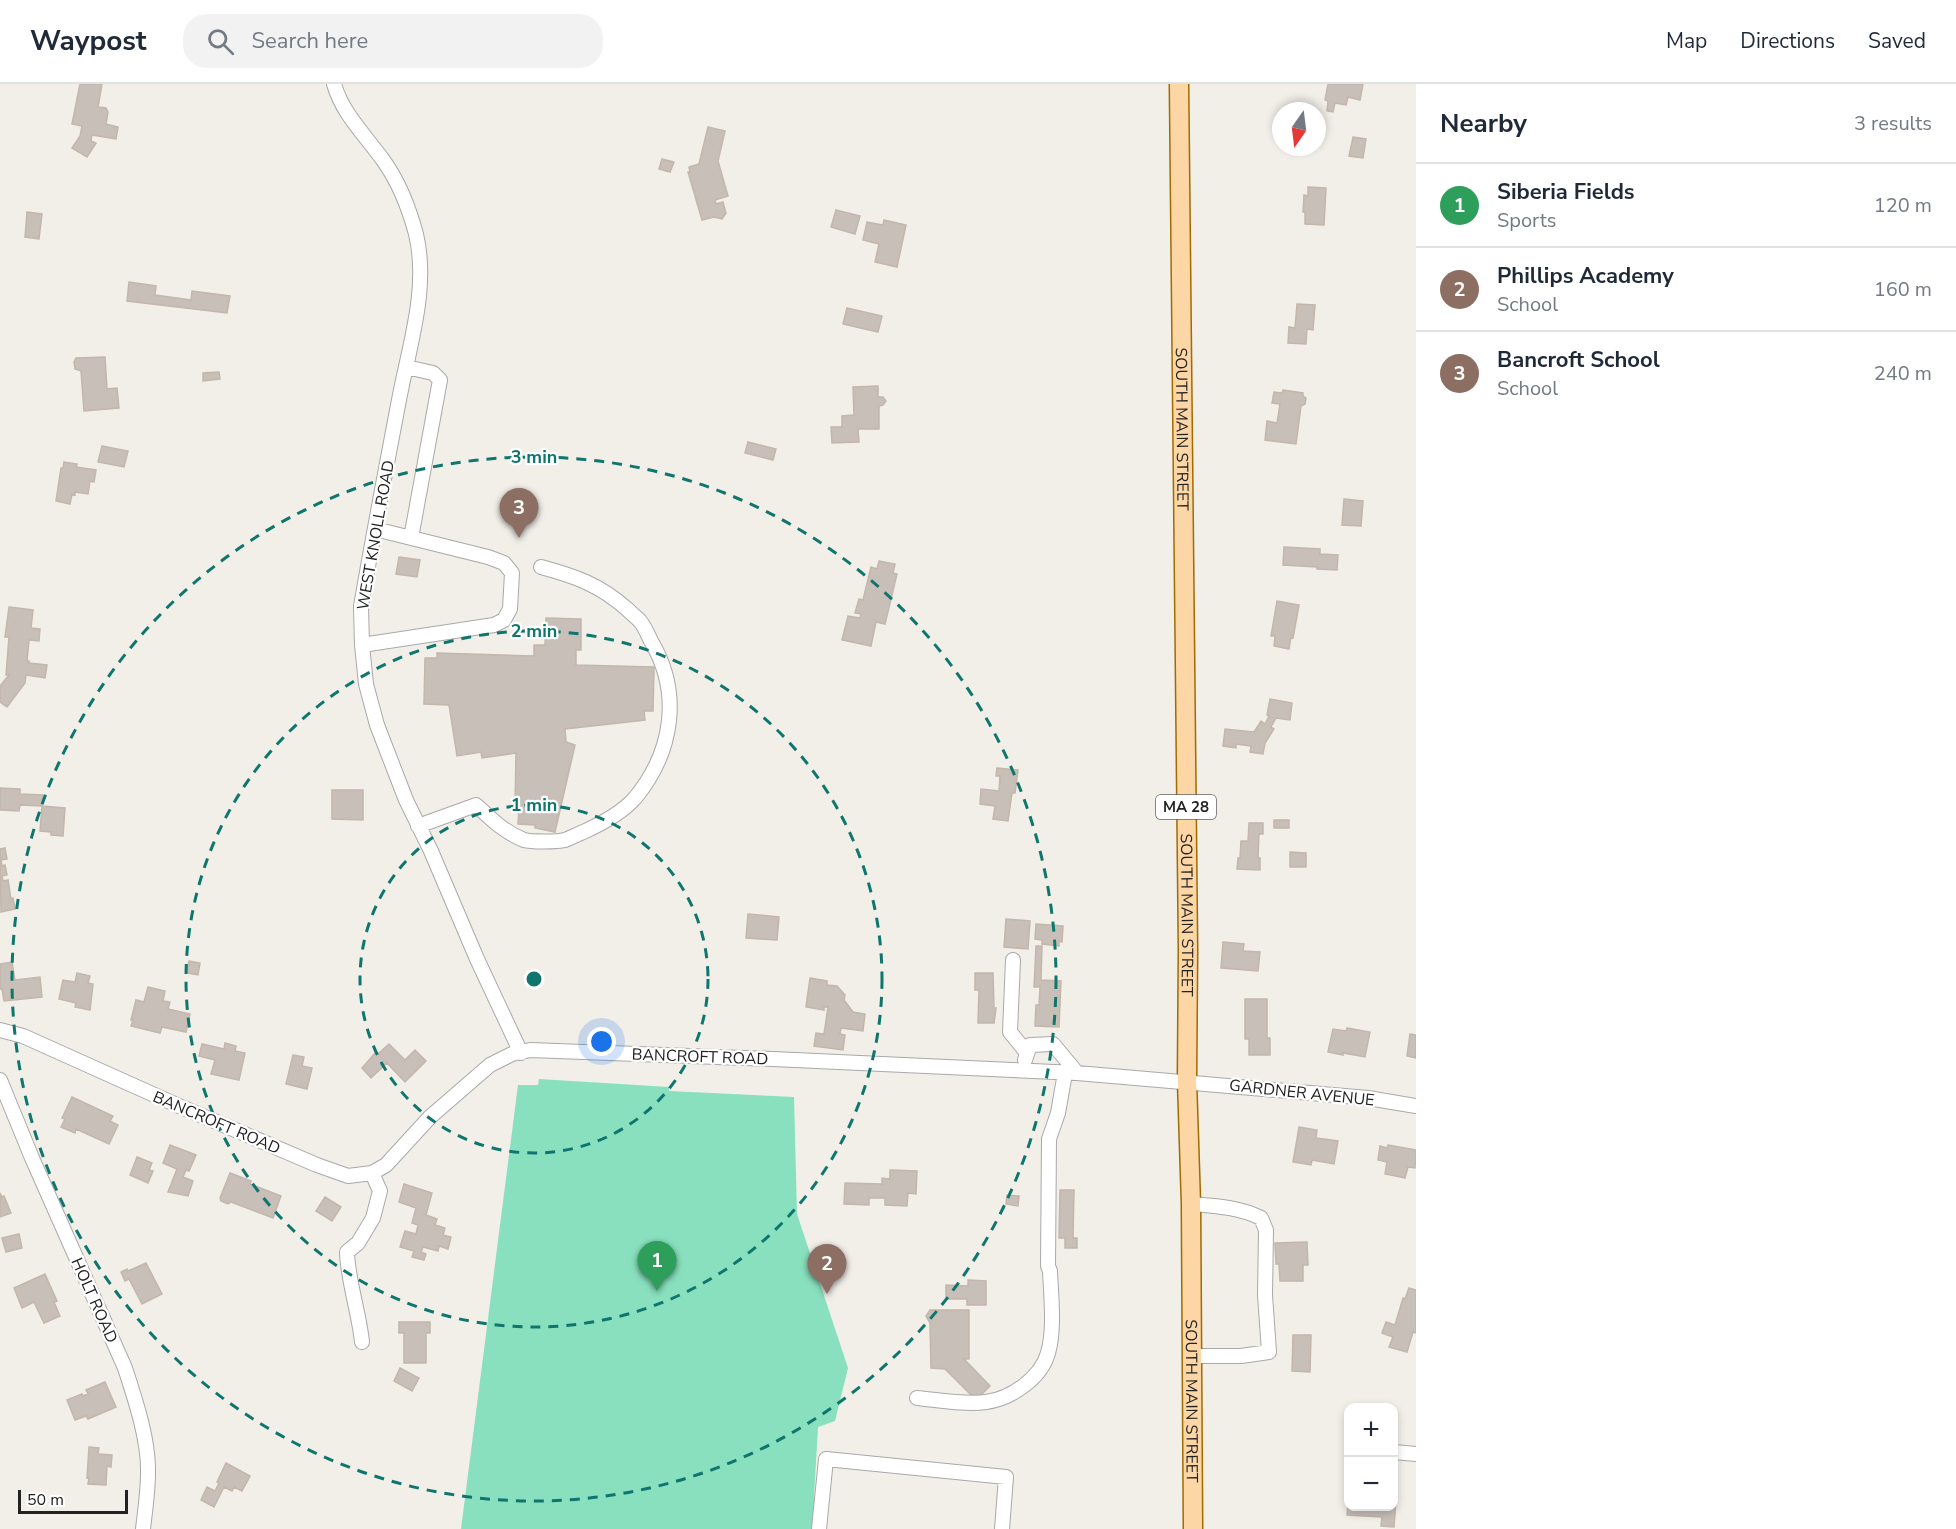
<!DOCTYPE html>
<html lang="en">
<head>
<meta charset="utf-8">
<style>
	:root { --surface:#fff; --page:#f2f2f3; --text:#1f2937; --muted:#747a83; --line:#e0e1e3; --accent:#d40000 }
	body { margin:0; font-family:"Nunito Sans",sans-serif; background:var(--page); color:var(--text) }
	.controls { position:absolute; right:18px; bottom:18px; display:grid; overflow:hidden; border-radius:12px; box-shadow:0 3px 9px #0003 }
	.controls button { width:54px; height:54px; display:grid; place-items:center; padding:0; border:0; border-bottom:2px solid var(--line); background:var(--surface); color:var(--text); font:30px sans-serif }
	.compass { position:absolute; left:1272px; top:18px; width:54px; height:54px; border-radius:50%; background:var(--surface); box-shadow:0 3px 9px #0003; rotate:194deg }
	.scale { position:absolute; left:18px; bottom:15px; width:110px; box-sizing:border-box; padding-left:6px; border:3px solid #222; border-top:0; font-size:16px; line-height:21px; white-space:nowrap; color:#222; -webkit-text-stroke:4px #fff; paint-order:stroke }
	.you { position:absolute; left:602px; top:958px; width:21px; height:21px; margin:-15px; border:4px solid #fff; border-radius:50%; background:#1a73e8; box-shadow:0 0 0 9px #1a73e833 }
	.badge { display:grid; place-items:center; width:39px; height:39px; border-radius:50%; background:var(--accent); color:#fff; font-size:20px; font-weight:700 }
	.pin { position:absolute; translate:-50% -50px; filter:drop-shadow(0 2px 3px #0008) }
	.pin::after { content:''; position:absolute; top:32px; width:21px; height:18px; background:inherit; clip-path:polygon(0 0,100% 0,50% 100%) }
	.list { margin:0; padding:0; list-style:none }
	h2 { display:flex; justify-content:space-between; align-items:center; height:78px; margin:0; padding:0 24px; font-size:26px }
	h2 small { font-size:20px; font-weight:400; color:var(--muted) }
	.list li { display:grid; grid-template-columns:39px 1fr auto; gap:18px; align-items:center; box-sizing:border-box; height:84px; padding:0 24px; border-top:2px solid var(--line) }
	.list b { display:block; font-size:22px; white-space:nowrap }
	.list p { margin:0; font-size:20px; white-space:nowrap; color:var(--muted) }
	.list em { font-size:20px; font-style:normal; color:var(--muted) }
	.icon { flex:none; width:33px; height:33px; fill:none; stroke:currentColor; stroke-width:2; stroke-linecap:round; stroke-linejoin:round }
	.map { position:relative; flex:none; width:1416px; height:1445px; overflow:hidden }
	header { display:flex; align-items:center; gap:36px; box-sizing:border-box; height:84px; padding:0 30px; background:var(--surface); border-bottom:2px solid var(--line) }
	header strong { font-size:28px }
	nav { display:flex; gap:33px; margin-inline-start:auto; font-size:21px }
	.search { width:420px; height:54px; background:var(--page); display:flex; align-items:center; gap:15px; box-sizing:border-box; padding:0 21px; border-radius:24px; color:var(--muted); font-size:22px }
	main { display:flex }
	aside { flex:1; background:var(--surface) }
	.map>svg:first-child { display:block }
	.pitch { fill:#88e0be }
	.building { fill:#c7bfb8; stroke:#c4b6ab; stroke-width:1.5 }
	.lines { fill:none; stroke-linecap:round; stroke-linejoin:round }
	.minor-casing { stroke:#a9a9a9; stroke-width:16 }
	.major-casing { stroke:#a06b00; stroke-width:21 }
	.minor { stroke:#fff; stroke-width:14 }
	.major { stroke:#fcd6a4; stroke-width:18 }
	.ring { fill:none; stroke:#0f766e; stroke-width:3; stroke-dasharray:10 8 }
	.labels { text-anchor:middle; stroke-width:4.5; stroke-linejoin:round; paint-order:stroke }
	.shield { fill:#fff; stroke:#646464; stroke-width:1.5 }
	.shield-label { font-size:15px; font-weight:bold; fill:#222 }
	.street-label { font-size:16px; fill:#222; stroke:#fff }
	.centre { fill:#0f766e; stroke:#fff; stroke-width:3 }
	.ring-label { font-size:18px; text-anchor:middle; font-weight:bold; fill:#0f766e; stroke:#fff; stroke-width:4.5; stroke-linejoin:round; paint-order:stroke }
</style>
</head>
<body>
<header>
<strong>Waypost</strong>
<div class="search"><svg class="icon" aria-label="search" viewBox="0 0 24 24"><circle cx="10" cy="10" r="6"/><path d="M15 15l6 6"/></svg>Search here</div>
<nav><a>Map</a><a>Directions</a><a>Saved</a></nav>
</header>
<main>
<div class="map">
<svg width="1416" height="1445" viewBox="0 0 1416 1445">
	<rect width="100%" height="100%" fill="#f2efe9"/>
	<path class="pitch" d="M 539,995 L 669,1003 L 669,1007 L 794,1013 L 797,1130 L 848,1284 L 835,1337 L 818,1343 L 814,1413 L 816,1445 L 461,1445 L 518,1001 L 538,1001 Z"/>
	<path class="building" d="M 80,0 L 102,0 L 98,23 L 106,24 L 108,28 L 106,40 L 118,43 L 116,55 L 92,51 L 91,57 L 96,59 L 87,73 L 72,64 L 80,52 L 82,42 L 72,40 Z
		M 1328,0 L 1363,0 L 1360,16 L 1348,13 L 1346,21 L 1335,19 L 1333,28 L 1327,27 L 1328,17 L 1325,16 Z
		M 708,43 L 725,47 L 718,77 L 728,112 L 715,116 L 716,120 L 723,118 L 726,129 L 722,135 L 714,133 L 702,136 L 688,88 L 690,88 L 689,83 L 699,80 Z
		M 1353,53 L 1366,55 L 1363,74 L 1349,72 Z
		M 662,75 L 674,78 L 670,88 L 659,85 Z
		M 1308,103 L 1326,104 L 1324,141 L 1305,140 L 1305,128 L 1303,128 L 1304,111 L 1308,112 Z
		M 836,126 L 860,132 L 855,150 L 831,143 Z
		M 27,128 L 42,130 L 39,155 L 25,153 Z
		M 884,136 L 906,141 L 897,183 L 875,178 L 879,160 L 863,156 L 867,138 L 883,141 Z
		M 129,198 L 156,202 L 155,211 L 191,216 L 192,207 L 230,212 L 227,229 L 127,217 Z
		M 1297,220 L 1315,221 L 1313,246 L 1307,245 L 1306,260 L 1288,259 L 1289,243 L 1295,244 Z
		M 847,224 L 882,232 L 878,248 L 843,240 Z
		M 105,273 L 107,305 L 117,304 L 119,324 L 84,327 L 81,287 L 75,285 L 74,278 L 76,274 Z
		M 219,288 L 220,295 L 203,297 L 203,289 Z
		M 878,302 L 878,313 L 883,313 L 886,317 L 883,321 L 879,322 L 879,345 L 858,345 L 859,358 L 832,359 L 831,343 L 842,343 L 842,332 L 854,331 L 853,303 Z
		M 1283,306 L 1303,309 L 1303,312 L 1306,314 L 1305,320 L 1301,322 L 1296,360 L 1265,356 L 1267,337 L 1277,339 L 1280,320 L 1272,319 L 1274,308 L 1282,309 Z
		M 748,358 L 776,365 L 773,376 L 745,369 Z
		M 102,362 L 128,367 L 124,383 L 98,378 Z
		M 64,378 L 77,380 L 76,383 L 96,386 L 94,398 L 90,397 L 88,410 L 75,408 L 75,411 L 72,410 L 70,420 L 56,417 L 61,384 L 63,384 Z
		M 1344,415 L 1363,417 L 1361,442 L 1342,441 Z
		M 1284,463 L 1320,465 L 1320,470 L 1338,471 L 1337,486 L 1317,485 L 1317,483 L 1283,481 Z
		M 399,473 L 420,476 L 417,493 L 396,490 Z
		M 879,477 L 895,480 L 893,489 L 897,490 L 885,540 L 876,538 L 871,562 L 842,556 L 848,532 L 860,534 L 861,530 L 855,529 L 859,515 L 863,516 L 871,483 L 877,485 Z
		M 1277,517 L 1299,521 L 1293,554 L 1291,553 L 1289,565 L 1274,562 L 1275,552 L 1271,552 Z
		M 9,523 L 33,526 L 31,544 L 40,545 L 39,557 L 29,556 L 27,577 L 29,577 L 29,579 L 47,581 L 45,594 L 26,591 L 25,599 L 7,623 L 0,618 L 0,602 L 9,591 L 6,591 L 9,553 L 5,553 Z
		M 546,534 L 581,535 L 581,566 L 576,566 L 576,581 L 654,583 L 653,627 L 644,627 L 645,636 L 565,645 L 566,658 L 575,661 L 555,748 L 535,744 L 535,741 L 518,740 L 519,723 L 515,723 L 516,669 L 482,674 L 481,668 L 457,672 L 449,621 L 424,620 L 425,574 L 437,574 L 437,569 L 534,572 L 534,561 L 545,561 Z
		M 1270,615 L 1292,619 L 1290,636 L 1276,634 L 1271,643 L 1274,645 L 1265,659 L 1263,670 L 1250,668 L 1251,662 L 1236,660 L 1236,664 L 1223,662 L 1225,645 L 1254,648 L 1261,637 L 1265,640 L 1269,632 L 1267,631 Z
		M 997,684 L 1018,686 L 1015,709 L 1012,709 L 1008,737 L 993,735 L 995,722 L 980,720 L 981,705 L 999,707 L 1000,692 L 996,692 Z
		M 0,704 L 20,705 L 20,710 L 43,711 L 42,722 L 20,721 L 19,727 L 0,726 Z
		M 332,706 L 363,706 L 363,736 L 332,735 Z
		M 42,722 L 65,724 L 63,752 L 51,751 L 51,748 L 40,747 Z
		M 1274,736 L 1289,736 L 1289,744 L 1274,744 Z
		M 1249,739 L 1263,739 L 1263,750 L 1259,750 L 1258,774 L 1260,774 L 1260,786 L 1237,785 L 1238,774 L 1240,774 L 1241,757 L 1248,757 Z
		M 5,764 L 7,775 L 1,776 L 2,782 L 5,781 L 7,791 L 2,792 L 3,797 L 8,796 L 11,815 L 13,814 L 15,825 L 1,828 L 0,765 Z
		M 1290,768 L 1306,769 L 1306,783 L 1290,783 Z
		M 748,830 L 779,833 L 777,856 L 746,854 Z
		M 1006,835 L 1030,837 L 1028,865 L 1004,863 Z
		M 1036,840 L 1063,842 L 1062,858 L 1059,857 L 1059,862 L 1042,860 L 1042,856 L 1035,855 Z
		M 1223,858 L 1244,860 L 1243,867 L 1260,868 L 1258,887 L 1221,884 Z
		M 1036,862 L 1042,862 L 1041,896 L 1061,897 L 1059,943 L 1035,942 L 1036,921 L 1039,921 L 1040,903 L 1034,903 Z
		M 189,877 L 200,879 L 198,891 L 187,889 Z
		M 12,878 L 15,896 L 40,893 L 42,913 L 4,917 L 2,905 L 0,905 L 0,880 Z
		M 77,889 L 90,892 L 88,899 L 93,900 L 90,926 L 75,923 L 76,919 L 59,915 L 63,896 L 75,898 Z
		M 975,889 L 993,889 L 994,924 L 996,924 L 994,939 L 978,939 L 979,906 L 975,906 Z
		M 810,894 L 827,897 L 827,901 L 837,902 L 845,911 L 844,916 L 853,928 L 865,930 L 863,947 L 841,944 L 840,950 L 845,951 L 843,966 L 814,962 L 816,949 L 824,950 L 828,923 L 824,923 L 824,926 L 806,923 Z
		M 148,903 L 165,907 L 163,917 L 170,918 L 168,925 L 190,930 L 186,948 L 162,943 L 160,949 L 131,942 L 133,936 L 131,936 L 136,916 L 144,918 Z
		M 1245,915 L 1267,915 L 1267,954 L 1270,954 L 1270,971 L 1249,971 L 1249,955 L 1245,955 Z
		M 1347,944 L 1370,948 L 1365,973 L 1343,969 L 1343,971 L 1328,968 L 1333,945 L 1346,947 Z
		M 1410,950 L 1416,951 L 1416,974 L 1407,972 Z
		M 225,959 L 236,962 L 235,967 L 245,969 L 239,996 L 211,990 L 215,976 L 199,972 L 202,960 L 224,965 Z
		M 389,960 L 405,976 L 415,966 L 426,977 L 405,998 L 387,979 L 371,994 L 362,984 L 376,968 L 378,970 Z
		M 293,971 L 304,973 L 302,982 L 312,984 L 307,1005 L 286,1000 Z
		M 72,1013 L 113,1032 L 110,1037 L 118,1041 L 109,1060 L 76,1045 L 75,1049 L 61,1043 L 65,1035 L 62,1034 Z
		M 1299,1043 L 1317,1046 L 1316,1054 L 1338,1057 L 1334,1080 L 1312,1076 L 1311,1081 L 1293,1078 Z
		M 170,1061 L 196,1071 L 189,1087 L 186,1086 L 183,1093 L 193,1097 L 188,1112 L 168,1108 L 177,1085 L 163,1079 Z
		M 1388,1061 L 1416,1066 L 1415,1084 L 1408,1083 L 1405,1094 L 1385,1090 L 1387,1078 L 1378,1076 L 1380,1062 L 1387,1064 Z
		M 137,1073 L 152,1079 L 149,1086 L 153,1087 L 148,1099 L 130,1091 Z
		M 890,1086 L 917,1087 L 916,1110 L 908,1109 L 907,1122 L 885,1121 L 885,1114 L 869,1114 L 869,1121 L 844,1120 L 845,1099 L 882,1100 L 882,1094 L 890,1095 Z
		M 230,1089 L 251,1097 L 250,1100 L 281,1112 L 273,1134 L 231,1118 L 228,1120 L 221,1117 L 220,1114 Z
		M 404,1100 L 432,1109 L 426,1131 L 437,1135 L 435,1141 L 445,1144 L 443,1151 L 451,1153 L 448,1165 L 439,1162 L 438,1167 L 423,1163 L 421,1168 L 426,1170 L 424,1176 L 412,1173 L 414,1167 L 400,1163 L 405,1147 L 416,1150 L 418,1141 L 412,1139 L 416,1124 L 399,1118 Z
		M 1060,1106 L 1074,1106 L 1073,1154 L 1077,1154 L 1077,1164 L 1065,1164 L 1065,1154 L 1059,1154 Z
		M 0,1109 L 2,1113 L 4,1112 L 11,1129 L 0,1133 Z
		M 1007,1111 L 1019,1112 L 1018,1122 L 1006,1120 Z
		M 325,1113 L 341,1123 L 332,1137 L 316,1127 Z
		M 19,1150 L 22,1164 L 6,1168 L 2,1154 Z
		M 1307,1158 L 1308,1181 L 1303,1181 L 1303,1197 L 1280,1197 L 1279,1180 L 1276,1180 L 1275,1159 Z
		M 146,1179 L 162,1210 L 142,1220 L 129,1195 L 125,1197 L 121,1188 L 127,1185 L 128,1187 Z
		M 45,1190 L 57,1217 L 54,1218 L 60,1232 L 44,1239 L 34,1218 L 22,1224 L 14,1204 Z
		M 968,1196 L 986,1197 L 986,1221 L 967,1221 L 967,1215 L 946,1215 L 946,1201 L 968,1202 Z
		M 1409,1204 L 1416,1206 L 1416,1249 L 1413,1248 L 1407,1268 L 1389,1263 L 1393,1253 L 1382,1249 L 1386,1238 L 1395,1241 L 1403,1214 L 1405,1215 Z
		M 930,1226 L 969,1226 L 969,1275 L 964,1275 L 990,1302 L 976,1316 L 945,1285 L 931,1284 L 930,1239 L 926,1232 Z
		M 399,1238 L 430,1238 L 430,1249 L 426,1249 L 426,1279 L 404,1279 L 404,1249 L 399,1249 Z
		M 1293,1251 L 1311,1251 L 1310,1288 L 1292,1287 Z
		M 400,1284 L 419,1294 L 412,1307 L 394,1297 Z
		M 105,1298 L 116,1323 L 88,1335 L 86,1332 L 75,1336 L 67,1316 L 82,1310 L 83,1312 L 88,1310 L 86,1306 Z
		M 89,1363 L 99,1364 L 98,1370 L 112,1371 L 111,1383 L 107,1382 L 106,1401 L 88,1400 L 89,1394 L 87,1394 Z
		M 226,1379 L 250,1392 L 242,1407 L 234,1403 L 232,1407 L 224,1403 L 214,1423 L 201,1416 L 207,1403 L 215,1407 L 219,1399 L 217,1398 Z
		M 1394,1415 L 1396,1415 L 1394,1443 L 1381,1442 L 1382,1433 L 1347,1431 L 1348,1419 L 1348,1422 L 1394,1422 Z"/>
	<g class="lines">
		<g class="minor-casing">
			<path id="minor" d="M 334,0 C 342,29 365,51 383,76 C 399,98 409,124 416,150 C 429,205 409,262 399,316 C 386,384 373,453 361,522 L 362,561 L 366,600 L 377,641 L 406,716 L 431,767 L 477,875 L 521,969
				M 406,283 L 433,289 L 440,296 L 411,454
				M 362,561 L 494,541 L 504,536 L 510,525 L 512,489 L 504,479 L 488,473 L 375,445
				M 418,742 L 476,721 C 491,735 504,748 524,756 C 531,758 557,758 565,756 C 570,754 576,751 581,749 C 599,741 622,729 635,714 C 673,668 682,609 651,557 C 648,551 645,543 640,537 C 636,533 631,529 627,525 C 600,501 575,492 541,483
				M 1013,876 L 1010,948 L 1027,969
				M 0,946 L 23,952 L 179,1022 L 317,1081 L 348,1092 L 372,1089 L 386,1081 L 430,1033 L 490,981 L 512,970 L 530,966 L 773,975 L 1077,989 L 1368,1014 L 1416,1022
				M 1025,976 L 1030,961 L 1053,960 L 1077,989
				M 0,996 L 32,1074 L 125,1284 C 135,1315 149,1356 148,1389 C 148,1408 145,1427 143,1445
				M 1191,1120 C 1215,1122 1239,1123 1261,1134 L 1266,1146 L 1265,1211 L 1269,1268 L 1241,1272 L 1192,1272
				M 362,1258 C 359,1228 348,1198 347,1168 L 358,1159 L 373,1134 L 380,1107 L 372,1089
				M 917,1314 C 938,1316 965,1321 986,1318 C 1011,1315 1041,1294 1048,1269 C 1055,1245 1051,1212 1050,1187 L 1048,1182 L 1049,1055 L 1058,1029 L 1065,989
				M 1394,1368 L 1416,1370
				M 819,1445 L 826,1375 L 1006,1393 L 1002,1445"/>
		</g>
		<g class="major-casing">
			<g id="major">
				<path id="s1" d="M 1179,0 L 1188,866 L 1187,997 L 1191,1120 L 1193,1445"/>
			</g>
		</g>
		<use href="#minor" class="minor"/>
		<use href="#major" class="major"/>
	</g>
	<g class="ring">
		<circle cx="534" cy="895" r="174"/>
		<circle cx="534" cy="895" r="348"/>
		<circle cx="534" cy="895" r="522"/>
	</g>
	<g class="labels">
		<rect class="shield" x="1156" y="711" width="60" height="24" rx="4.5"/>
		<g class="shield-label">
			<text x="1186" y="728">MA 28</text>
		</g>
		<g class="street-label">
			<text dy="6" stroke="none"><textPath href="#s1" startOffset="345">SOUTH MAIN STREET</textPath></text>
			<text transform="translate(375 451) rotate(-80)" y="6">WEST KNOLL ROAD</text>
			<text dy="6" stroke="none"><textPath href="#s1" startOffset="831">SOUTH MAIN STREET</textPath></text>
			<text transform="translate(700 972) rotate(2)" y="6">BANCROFT ROAD</text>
			<text transform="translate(1302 1008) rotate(6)" y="6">GARDNER AVENUE</text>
			<text transform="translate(217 1038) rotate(23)" y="6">BANCROFT ROAD</text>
			<text transform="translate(95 1216) rotate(66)" y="6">HOLT ROAD</text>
			<text dy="6" stroke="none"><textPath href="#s1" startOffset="1317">SOUTH MAIN STREET</textPath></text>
		</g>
	</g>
	<circle cx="534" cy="895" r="9" class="centre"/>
	<g class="ring-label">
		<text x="534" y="379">3 min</text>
		<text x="534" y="553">2 min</text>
		<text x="534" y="727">1 min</text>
	</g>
</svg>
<div class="controls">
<button>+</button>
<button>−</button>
</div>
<svg class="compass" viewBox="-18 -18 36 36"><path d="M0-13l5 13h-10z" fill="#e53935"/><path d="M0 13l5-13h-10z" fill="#747a83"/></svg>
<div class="scale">50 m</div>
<div class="you"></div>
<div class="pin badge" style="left:657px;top:1207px;background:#2e9e5b">1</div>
<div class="pin badge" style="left:827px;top:1210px;background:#8d6e63">2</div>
<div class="pin badge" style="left:519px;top:454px;background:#8d6e63">3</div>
</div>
<aside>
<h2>Nearby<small>3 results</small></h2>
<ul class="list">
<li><span class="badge" style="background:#2e9e5b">1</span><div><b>Siberia Fields</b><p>Sports</p></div><em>120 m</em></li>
<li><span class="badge" style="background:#8d6e63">2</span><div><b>Phillips Academy</b><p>School</p></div><em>160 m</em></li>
<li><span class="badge" style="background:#8d6e63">3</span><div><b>Bancroft School</b><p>School</p></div><em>240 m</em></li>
</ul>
</aside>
</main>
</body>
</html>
